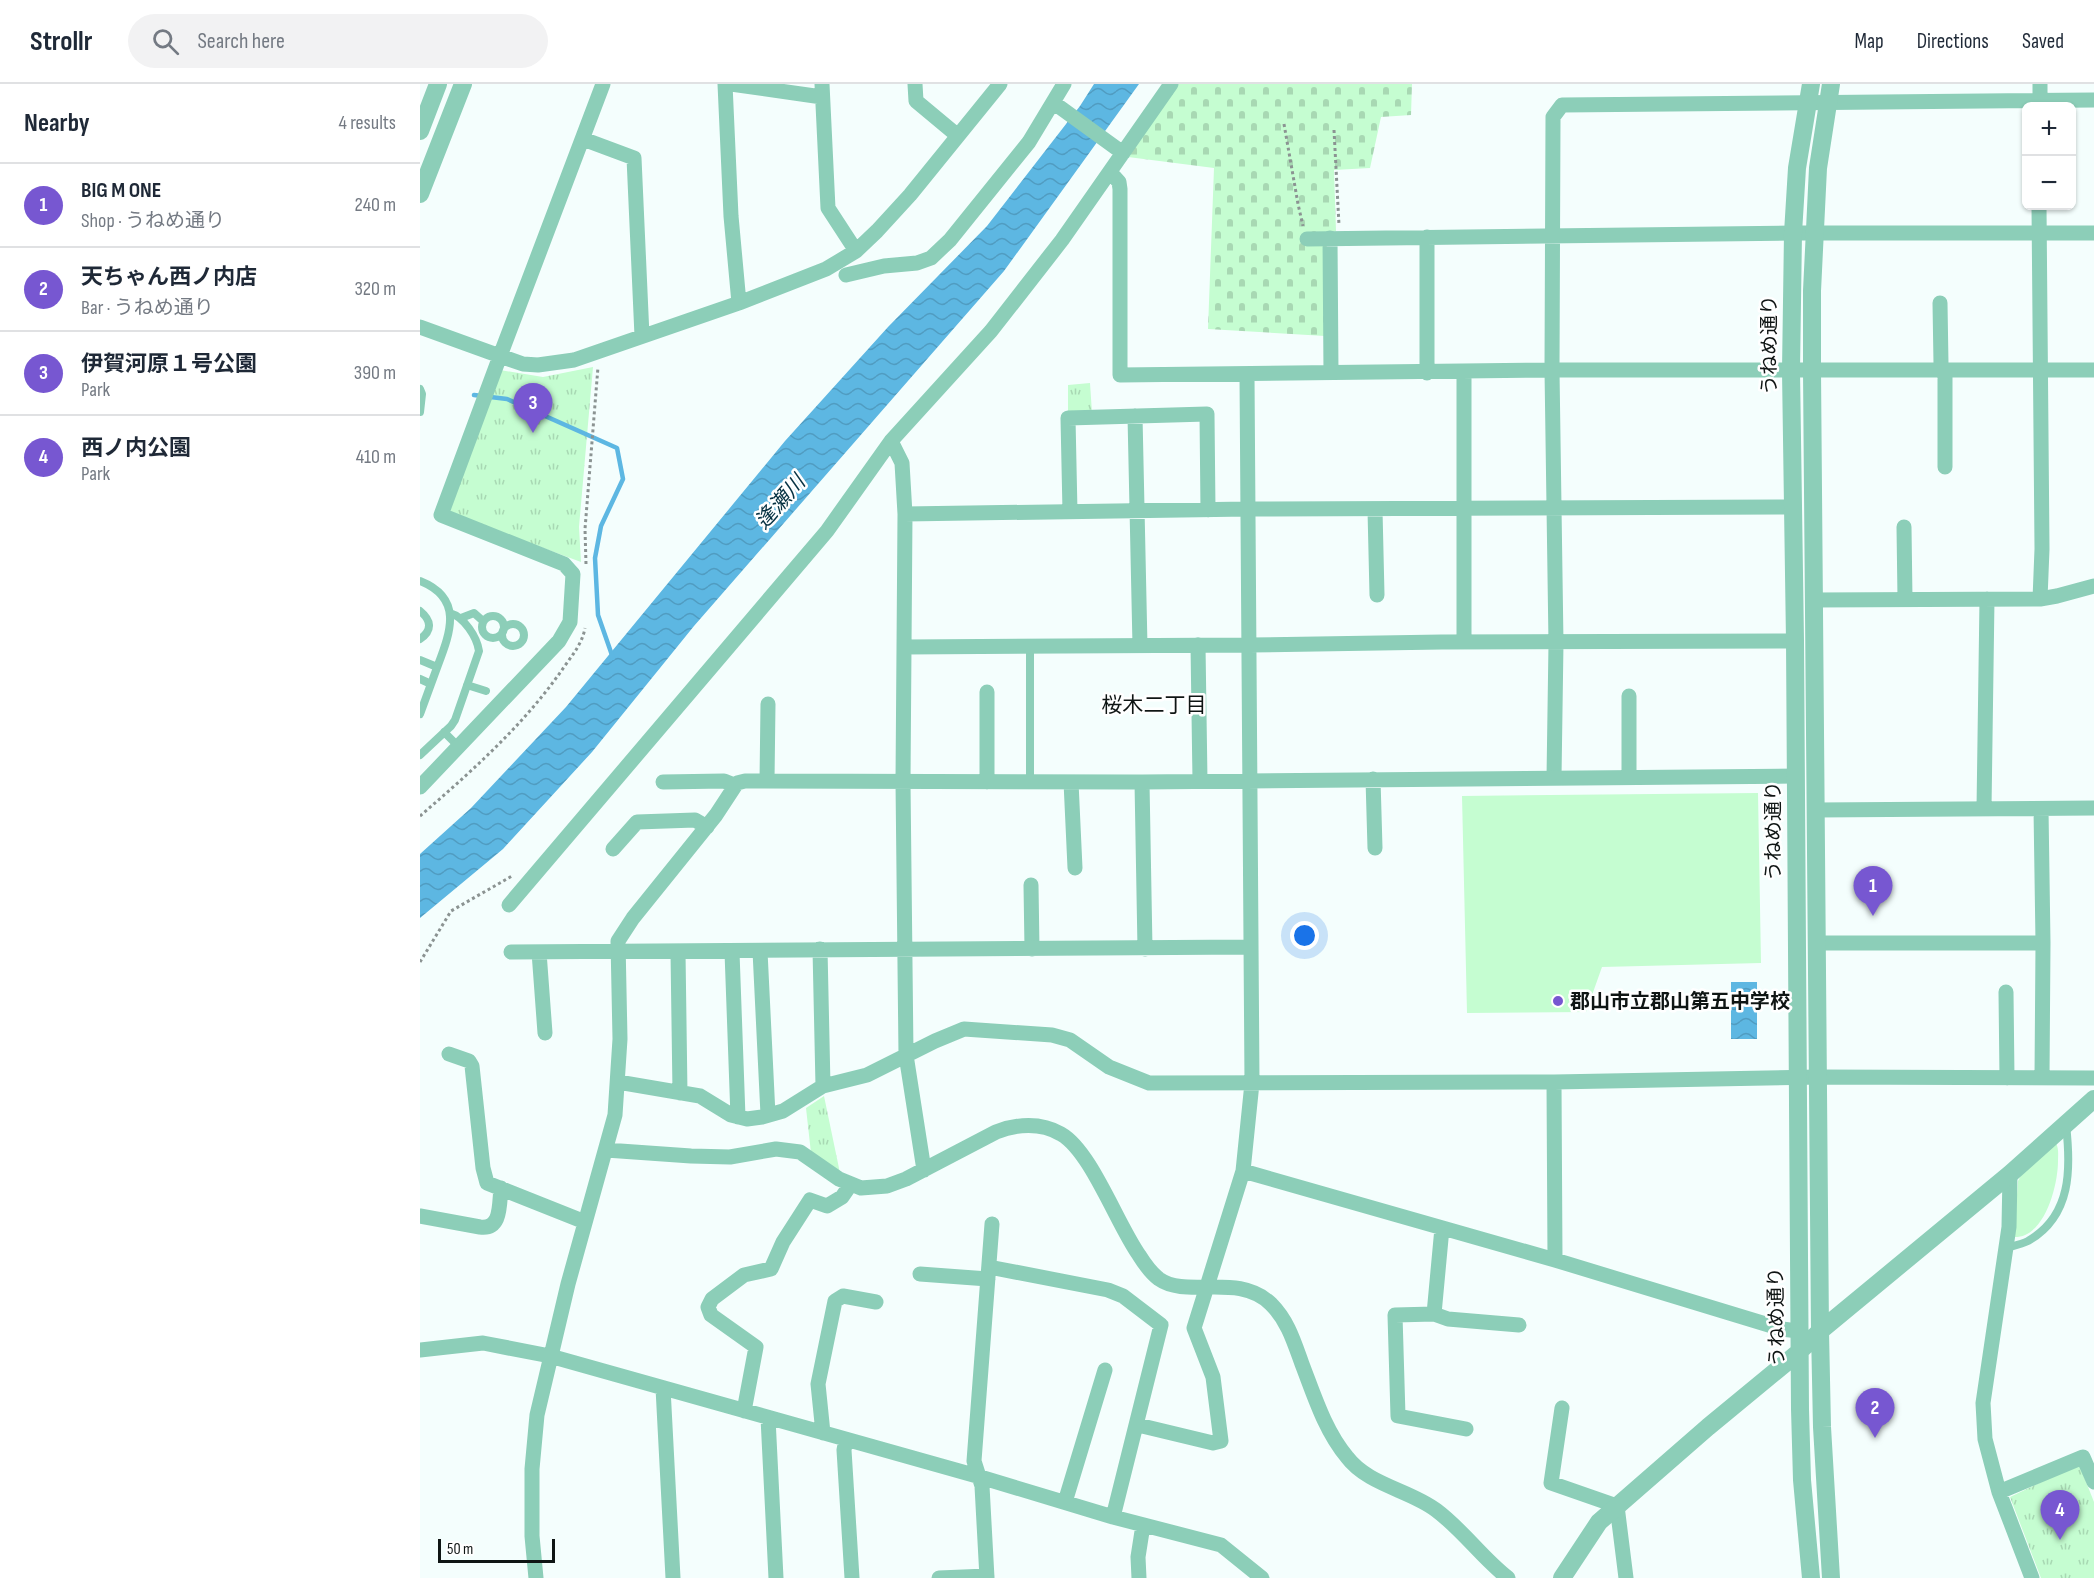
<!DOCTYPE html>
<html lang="en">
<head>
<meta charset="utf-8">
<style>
	:root { --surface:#fff; --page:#f2f2f3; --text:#1f2937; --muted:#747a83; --line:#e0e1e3; --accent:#7757d1 }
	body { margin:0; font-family:"Sofia Sans Condensed","Noto Sans JP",sans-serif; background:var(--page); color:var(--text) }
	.controls { position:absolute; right:18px; top:18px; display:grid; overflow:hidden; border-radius:9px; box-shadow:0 2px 4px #0004 }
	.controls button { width:54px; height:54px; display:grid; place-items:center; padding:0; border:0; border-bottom:2px solid var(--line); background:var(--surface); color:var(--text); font:30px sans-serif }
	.scale { position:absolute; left:18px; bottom:15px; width:117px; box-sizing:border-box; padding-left:6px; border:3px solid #0f1514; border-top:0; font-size:16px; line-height:21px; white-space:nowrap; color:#0f1514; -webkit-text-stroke:4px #fff; paint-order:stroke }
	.you { position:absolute; left:885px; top:852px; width:21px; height:21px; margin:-15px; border:4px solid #fff; border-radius:50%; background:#1a73e8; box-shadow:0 0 0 9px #1a73e833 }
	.badge { display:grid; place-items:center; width:39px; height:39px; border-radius:50%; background:var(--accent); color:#fff; font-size:20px; font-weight:700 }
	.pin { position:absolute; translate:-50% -50px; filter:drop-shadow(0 2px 3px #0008) }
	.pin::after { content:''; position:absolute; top:32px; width:21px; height:18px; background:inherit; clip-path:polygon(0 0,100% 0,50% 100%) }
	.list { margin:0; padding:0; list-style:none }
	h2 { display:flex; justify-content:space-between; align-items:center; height:78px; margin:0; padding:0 24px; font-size:26px }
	h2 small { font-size:20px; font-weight:400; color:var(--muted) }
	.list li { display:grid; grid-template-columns:39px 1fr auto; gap:18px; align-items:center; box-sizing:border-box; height:84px; padding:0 24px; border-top:2px solid var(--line) }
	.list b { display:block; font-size:22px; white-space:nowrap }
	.list p { margin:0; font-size:20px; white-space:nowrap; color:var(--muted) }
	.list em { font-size:20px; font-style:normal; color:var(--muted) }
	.icon { flex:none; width:33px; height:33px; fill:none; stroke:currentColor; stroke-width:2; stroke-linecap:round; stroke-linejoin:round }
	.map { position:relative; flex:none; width:1674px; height:1494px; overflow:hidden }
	header { display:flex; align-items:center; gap:36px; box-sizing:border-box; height:84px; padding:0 30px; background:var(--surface); border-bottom:2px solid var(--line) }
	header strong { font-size:28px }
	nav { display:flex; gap:33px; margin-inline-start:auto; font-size:21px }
	.search { width:420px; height:54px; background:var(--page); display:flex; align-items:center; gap:15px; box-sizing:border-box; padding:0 21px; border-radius:33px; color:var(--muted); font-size:22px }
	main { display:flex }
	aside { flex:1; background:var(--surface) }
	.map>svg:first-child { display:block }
	.grass { fill:#c5fdd1 }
	.cemetery { fill:url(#cemetery-stones) }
	.park { fill:url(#park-tufts) }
	.water { fill:url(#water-waves) }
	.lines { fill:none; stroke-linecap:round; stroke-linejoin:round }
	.stream { stroke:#5db7e2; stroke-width:4.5 }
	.path { stroke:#8b9392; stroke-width:3; stroke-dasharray:3 3; stroke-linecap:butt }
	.service { stroke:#8cceb8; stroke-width:8 }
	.minor { stroke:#8cceb8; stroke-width:15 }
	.tertiary { stroke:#8cceb8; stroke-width:18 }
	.poi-dot { fill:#7757d1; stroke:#fff; stroke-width:2 }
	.labels { text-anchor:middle; stroke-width:5; stroke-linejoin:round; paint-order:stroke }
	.street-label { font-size:20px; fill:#0f1514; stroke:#fff }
	.poi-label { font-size:20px; font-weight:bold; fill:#0f1514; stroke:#fff; text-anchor:start }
	.water-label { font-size:21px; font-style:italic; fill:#073243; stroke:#fff }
	.neighbourhood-label { font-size:21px; fill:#0f1514; stroke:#fff }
</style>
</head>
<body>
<header>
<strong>Strollr</strong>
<div class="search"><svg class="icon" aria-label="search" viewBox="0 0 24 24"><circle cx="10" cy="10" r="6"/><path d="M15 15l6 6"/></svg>Search here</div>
<nav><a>Map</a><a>Directions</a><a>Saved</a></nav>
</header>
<main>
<aside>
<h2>Nearby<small>4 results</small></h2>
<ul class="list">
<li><span class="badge">1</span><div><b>BIG M ONE</b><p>Shop · うねめ通り</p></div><em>240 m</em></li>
<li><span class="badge">2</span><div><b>天ちゃん西ノ内店</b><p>Bar · うねめ通り</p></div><em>320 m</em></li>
<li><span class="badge">3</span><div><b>伊賀河原１号公園</b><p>Park</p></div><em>390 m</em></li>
<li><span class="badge">4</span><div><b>西ノ内公園</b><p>Park</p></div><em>410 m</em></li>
</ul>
</aside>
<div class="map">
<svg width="1674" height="1494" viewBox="0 0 1674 1494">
	<defs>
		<pattern id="cemetery-stones" width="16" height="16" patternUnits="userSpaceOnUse" patternTransform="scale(1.5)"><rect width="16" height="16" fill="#c5fdd1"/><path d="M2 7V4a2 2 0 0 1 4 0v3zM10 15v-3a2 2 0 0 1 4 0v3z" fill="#a8d8b3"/></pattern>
		<pattern id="park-tufts" width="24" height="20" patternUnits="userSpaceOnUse" patternTransform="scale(1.5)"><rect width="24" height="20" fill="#c5fdd1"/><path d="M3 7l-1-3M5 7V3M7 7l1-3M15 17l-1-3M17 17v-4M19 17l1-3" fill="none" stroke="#a8d8b3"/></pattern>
		<pattern id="water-waves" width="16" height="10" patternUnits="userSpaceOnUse" patternTransform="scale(1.5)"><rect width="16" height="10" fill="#5db7e2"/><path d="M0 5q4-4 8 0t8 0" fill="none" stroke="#509cc1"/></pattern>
	</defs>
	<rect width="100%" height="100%" fill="#f4fefd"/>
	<path class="grass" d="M 1338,709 L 1341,879 L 1182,883 L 1166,928 L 1047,929 L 1042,712 Z
		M 1636,1059 C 1639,1065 1638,1071 1638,1077 C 1638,1101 1625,1154 1594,1153 L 1598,1097 L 1601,1091 Z"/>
	<path class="cemetery" d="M 758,0 L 992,0 L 991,31 L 961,33 L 950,84 L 914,86 L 916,147 L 907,147 L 905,252 L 788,245 L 794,84 L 708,73 Z"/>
	<path class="park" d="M 173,283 L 159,443 L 161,478 L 28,429 L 80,286 L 123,293 Z
		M 670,299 L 672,329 L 648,330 L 648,301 Z
		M 404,1012 L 420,1089 L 391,1069 L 386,1024 Z
		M 1659,1380 L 1674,1418 L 1674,1494 L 1621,1494 L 1590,1413 Z"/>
	<path class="water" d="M 674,0 L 719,0 L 584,187 L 274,542 L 172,668 L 83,765 L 0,834 L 0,770 L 51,724 L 146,623 L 365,357 L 468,243 L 567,142 L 660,22 Z
		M 1311,898 L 1337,898 L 1337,955 L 1311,955 Z"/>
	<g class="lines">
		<path class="stream" d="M 54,311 L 87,315 L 197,364 L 203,395 L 181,442 L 175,474 L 178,531 L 193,574"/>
		<path class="path" d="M 864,40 L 878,120 L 883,142
			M 914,46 L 919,141
			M 166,480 L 165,445 L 178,283
			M 0,732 C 52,687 105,640 144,583 C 153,570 162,560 165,544
			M 0,878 L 31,827 L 92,792"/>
		<path class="service" d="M 0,305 L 2,310 L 0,328
			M 0,497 C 43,514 31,547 18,581 C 12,597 6,614 0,630
			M 0,527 C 11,536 13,546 0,555
			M62 543a11 11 0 1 1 22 0a11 11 0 1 1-22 0Z
			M 41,534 L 54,529 L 63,537
			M82 551a11 11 0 1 1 22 0a11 11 0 1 1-22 0Z
			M 0,576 L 17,583
			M 0,595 L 11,600
			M 47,601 L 66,607
			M 24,648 L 39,663
			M 0,671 L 31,642 L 35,636 L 59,567 C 57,553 44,533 30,529
			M 610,698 L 610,562
			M 1586,1164 C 1593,1162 1602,1160 1608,1157 C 1652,1132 1651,1084 1646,1041"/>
		<path class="minor" d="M 183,0 L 80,272 L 103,280 L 118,281 L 154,276 L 319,219 L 406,185 L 436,167 L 457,147 L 490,111 L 580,0
			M 305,0 L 311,132 L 319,219
			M 311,0 L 402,13
			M 402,0 L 408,124 L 436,167
			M 495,0 L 496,17 L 538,52
			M 634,19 L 703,69
			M 1620,22 L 1620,0
			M 163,55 L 214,74 L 222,252
			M 690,88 L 699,98 L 700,105 L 700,291 L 1132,286 L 1674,286
			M 1619,122 L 1622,465 L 1620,515
			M 1007,153 L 1007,289
			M 910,154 L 911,289
			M 887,155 L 1373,149 L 1674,149
			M 426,191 L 464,182 L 497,179 L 511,174 L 530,156 L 609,58 L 644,0
			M 1520,219 L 1521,280 L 1525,293 L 1525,383
			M 0,243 L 80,272 L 21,431 L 144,480 L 153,490 L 150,538 L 139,557 L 0,703
			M 1044,288 L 1044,558
			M 715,332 L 720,562
			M 471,357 L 482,379 L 485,430 L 483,698 L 486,971 L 504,1086
			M 955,426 L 957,511
			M 650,428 L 648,334 L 787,330 L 788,426
			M 485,430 L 828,425 L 1374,423
			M 1484,443 L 1485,515
			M 1394,516 L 1620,515 L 1637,512 L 1674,502
			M 778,561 L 780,697
			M 485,563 L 829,561 L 1022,558 L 1375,557
			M 1209,612 L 1209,693
			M 1134,694 L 1136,559 L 1132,286 L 1133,33 L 1142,21 L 1674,16
			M 953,695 L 955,764
			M 347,697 L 348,620
			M 243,698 L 304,697 L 314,701
			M 567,698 L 567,608
			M 651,698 L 655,784
			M 722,698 L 725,865
			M 1564,725 L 1567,515
			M 1621,725 L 1623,859 L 1622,994
			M 1396,726 L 1674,724
			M 193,765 L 217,738 L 275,736 L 287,743
			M 611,801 L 612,865
			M 89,821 L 407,447 L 471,357 L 571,247 L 642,156 L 751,0
			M 1396,859 L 1623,859
			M 400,865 L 403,1002
			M 340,867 L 348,1031
			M 91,868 L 831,863
			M 119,868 L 125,949
			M 258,868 L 260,1009
			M 312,868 L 318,1033
			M 1586,908 L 1587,994
			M 29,970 L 49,977 L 52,982 L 63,1084 L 67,1099 L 165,1138
			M 198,998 L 280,1012 L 311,1031 L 327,1035 L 342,1033 L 363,1027 L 403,1002 L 447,991 L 515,957 L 544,945 L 632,951 L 650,956 L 689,983 L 729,999 L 1134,998 L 1398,993 L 1674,994
			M 1134,998 L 1135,1176
			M 186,1066 L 271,1072 L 310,1073 L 356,1065 L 380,1068 L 419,1095 L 441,1104 L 467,1102 L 486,1095 L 576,1048 C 596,1040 621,1038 641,1050 C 671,1067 697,1140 719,1171 C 724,1179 731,1189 739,1195 C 767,1215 818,1188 851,1220 C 868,1237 874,1258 882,1280 C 894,1311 905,1347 927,1373 C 948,1401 990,1406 1016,1426 C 1043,1446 1062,1474 1088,1494
			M 823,1087 L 1135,1176 L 1362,1245 L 1378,1247
			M 1590,1090 L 1589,1143 L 1563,1319 L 1565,1355 L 1579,1408 L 1612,1494
			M 0,1132 L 60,1143 C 82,1146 79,1120 81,1104
			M 1022,1144 L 1014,1230 L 975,1231 L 978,1332 L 1046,1345
			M 569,1183 L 688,1206 L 703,1212 L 741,1241 L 693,1433
			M 500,1190 L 568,1195
			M 1014,1230 L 1028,1235 L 1099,1241
			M 0,1266 L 63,1259 L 130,1272 L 557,1392 L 693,1433 L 801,1461 L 842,1494
			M 243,1304 L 253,1494
			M 1142,1324 L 1131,1399 L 1197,1422 L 1206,1494
			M 324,1327 L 336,1263 L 291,1231 L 288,1223 L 292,1215 L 324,1191 L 351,1185 L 363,1158 L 390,1116 L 407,1122 L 422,1113 L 431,1100
			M 348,1334 L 356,1494
			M 718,1341 L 793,1359 L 801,1357 L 793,1293 L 774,1244 L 823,1087 L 832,999 L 827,291
			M 403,1349 L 398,1300 L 415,1217 L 423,1212 L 456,1218
			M 426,1356 L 424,1366 L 432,1494
			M 1579,1408 L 1663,1373 L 1674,1398
			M 645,1418 L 685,1286
			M 116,1494 L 112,1452 L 112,1385 L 117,1331 L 148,1200 L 195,1031 L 200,955 L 198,857 L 213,834 L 296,731 L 317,699 L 325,697 L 722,698 L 1376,692
			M 519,1494 L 567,1492
			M 567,1494 L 562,1402 L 554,1377 L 572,1140
			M 719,1494 L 718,1473 L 723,1441"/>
		<path class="tertiary" d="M 1391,0 L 1377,84 L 1373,149 L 1371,287 L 1375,557 L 1380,1325 L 1382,1396 L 1391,1494
			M 1411,0 L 1398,84 L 1392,207 L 1392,287 L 1400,1247 L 1402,1343 L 1411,1494
			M 0,47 L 18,0
			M 0,110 L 43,0
			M 1142,1494 L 1179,1438 L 1288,1343 L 1379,1268 L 1400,1247 L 1590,1090 L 1674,1015"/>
	</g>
	<circle class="poi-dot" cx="1138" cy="917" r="6"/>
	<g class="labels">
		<g class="street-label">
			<text transform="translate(1349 261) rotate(-90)" y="7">うねめ通り</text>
			<text transform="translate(1353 747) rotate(-90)" y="7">うねめ通り</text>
			<text transform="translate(1356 1233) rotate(-91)" y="7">うねめ通り</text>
		</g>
		<g class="poi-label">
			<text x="1150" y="924">郡山市立郡山第五中学校</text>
		</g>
		<g class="water-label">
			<text transform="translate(360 418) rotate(-49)" y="7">逢瀬川</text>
		</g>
		<g class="neighbourhood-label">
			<text x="734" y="628">桜木二丁目</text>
		</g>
	</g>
</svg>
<div class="controls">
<button>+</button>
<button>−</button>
</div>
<div class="scale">50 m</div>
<div class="you"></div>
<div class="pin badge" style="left:1453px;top:832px">1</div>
<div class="pin badge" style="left:1455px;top:1354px">2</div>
<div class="pin badge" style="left:113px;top:349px">3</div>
<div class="pin badge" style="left:1640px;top:1456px">4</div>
</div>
</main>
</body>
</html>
